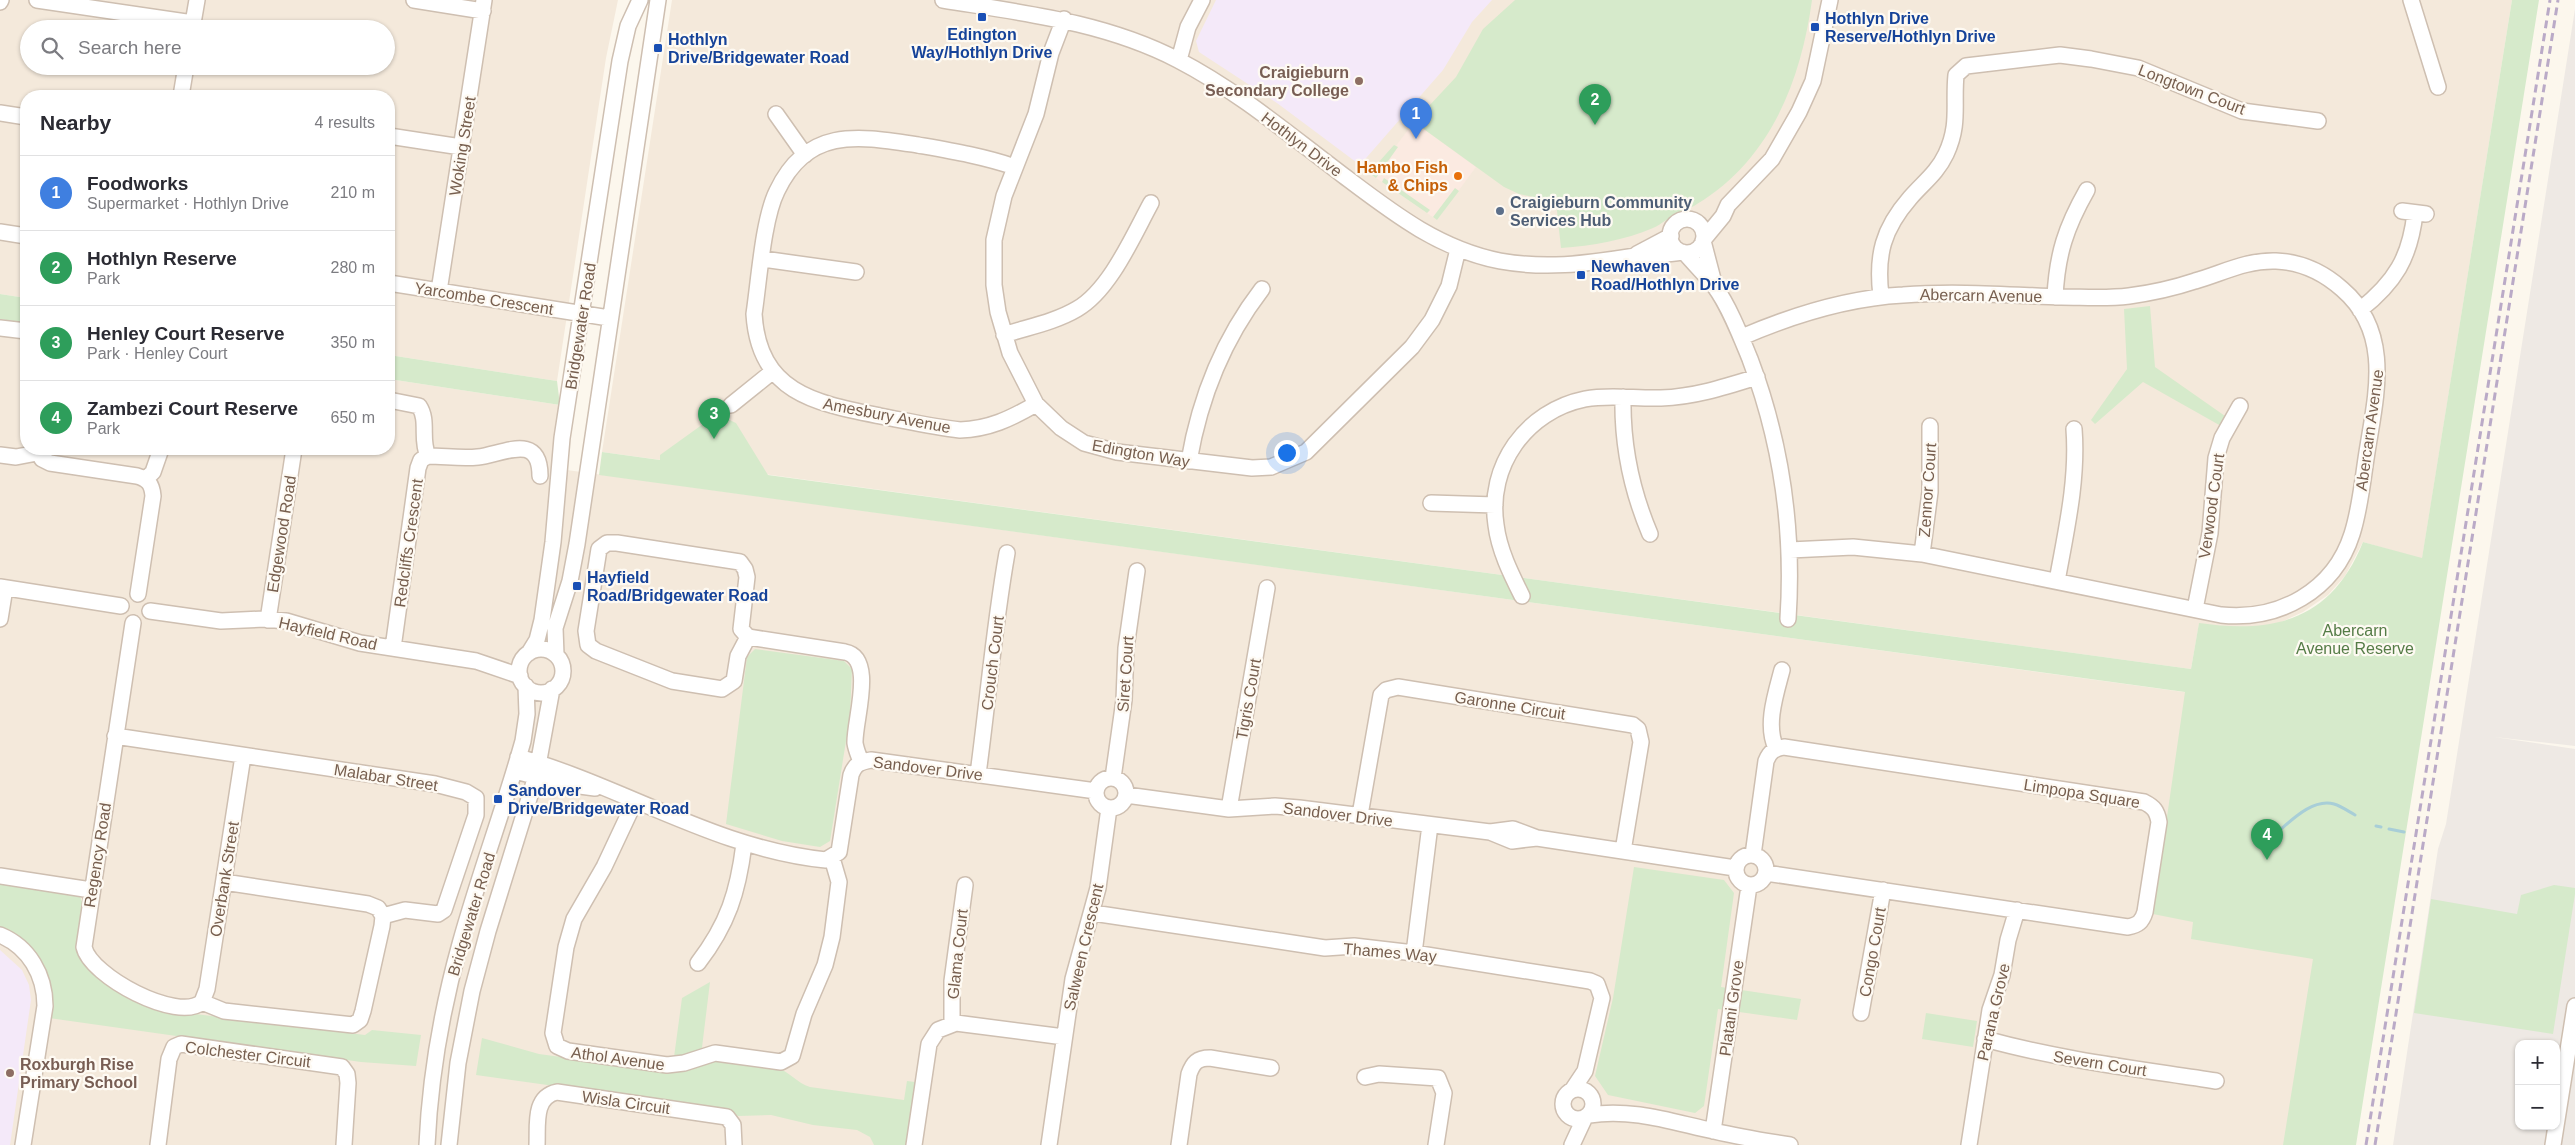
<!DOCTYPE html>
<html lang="en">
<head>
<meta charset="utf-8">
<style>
	:root { --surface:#fff; --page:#f2f2f3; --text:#2b2b33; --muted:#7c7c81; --line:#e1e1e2; --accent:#7c4f44 }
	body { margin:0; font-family:Arial,sans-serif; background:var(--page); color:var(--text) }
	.controls { position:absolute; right:15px; bottom:15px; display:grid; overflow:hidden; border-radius:10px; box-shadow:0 1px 4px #0004 }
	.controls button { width:45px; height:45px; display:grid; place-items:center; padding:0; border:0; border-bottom:1px solid var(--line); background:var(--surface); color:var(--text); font:25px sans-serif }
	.you { position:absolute; left:1286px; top:452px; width:18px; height:18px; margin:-12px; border:4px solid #fff; border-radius:50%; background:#1a73e8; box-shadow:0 0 0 8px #1a73e833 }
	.badge { display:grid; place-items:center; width:32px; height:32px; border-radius:50%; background:var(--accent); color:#fff; font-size:16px; font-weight:700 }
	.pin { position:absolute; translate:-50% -41px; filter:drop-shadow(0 1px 2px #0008) }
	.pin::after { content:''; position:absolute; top:26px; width:18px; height:15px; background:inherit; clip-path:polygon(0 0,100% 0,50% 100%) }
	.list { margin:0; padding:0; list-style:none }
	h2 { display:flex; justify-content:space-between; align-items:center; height:65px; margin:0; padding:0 20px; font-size:21px }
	h2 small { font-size:16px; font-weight:400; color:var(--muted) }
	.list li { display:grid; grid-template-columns:32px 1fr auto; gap:15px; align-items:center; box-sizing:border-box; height:75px; padding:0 20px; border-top:1px solid var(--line) }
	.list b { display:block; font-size:19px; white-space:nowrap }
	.list p { margin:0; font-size:16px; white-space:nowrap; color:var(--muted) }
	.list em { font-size:16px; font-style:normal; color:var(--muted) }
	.icon { flex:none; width:28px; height:28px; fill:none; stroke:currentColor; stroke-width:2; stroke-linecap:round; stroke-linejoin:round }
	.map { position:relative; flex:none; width:2575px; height:1145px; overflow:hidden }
	.search { position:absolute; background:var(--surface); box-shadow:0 1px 4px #0004; left:20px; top:20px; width:375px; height:55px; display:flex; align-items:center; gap:12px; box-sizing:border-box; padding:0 18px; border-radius:28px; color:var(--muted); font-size:19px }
	.panel { position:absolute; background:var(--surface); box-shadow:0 1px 4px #0004; left:20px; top:90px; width:375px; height:365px; border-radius:20px }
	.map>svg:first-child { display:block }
	.residential { fill:#f4e9db; fill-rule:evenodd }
	.commercial { fill:#fbeae1 }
	.industrial { fill:#eee9e4; fill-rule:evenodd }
	.education { fill:#f4e9f9 }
	.green { fill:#d6eacb }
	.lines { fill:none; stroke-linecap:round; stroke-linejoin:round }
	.stream { stroke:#a8ced7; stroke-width:3 }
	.minor-casing { stroke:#cebfb1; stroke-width:18 }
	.minor { stroke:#fff; stroke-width:15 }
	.rail { stroke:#baaac7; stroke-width:3; stroke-dasharray:8 5; stroke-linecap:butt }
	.transit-dot { fill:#1a4fb4; stroke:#fefaf3; stroke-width:2 }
	.education-dot { fill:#8d6e63; stroke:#fefaf3; stroke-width:2 }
	.food-dot { fill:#e8710a; stroke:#fefaf3; stroke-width:2 }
	.service-dot { fill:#5c6f8a; stroke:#fefaf3; stroke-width:2 }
	.labels { text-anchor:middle; stroke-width:4.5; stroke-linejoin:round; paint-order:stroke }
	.transit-label { font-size:16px; font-weight:bold; fill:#164399; stroke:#fefaf3; text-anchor:start }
	.education-label { font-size:16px; font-weight:bold; fill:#785e54; stroke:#fefaf3; text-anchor:end }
	.street-label { font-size:16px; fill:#775f4f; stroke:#fefaf3 }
	.food-label { font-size:16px; font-weight:bold; fill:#c56008; stroke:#fefaf3; text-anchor:end }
	.service-label { font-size:16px; font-weight:bold; fill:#4e5e75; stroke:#fefaf3; text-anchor:start }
	.park-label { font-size:16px; fill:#557c47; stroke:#fefaf3 }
</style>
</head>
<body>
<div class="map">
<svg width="2575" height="1145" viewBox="0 0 2575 1145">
	<rect width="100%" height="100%" fill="#fcf7ed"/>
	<path class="residential" d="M 0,0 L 618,0 L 606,58 L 557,381 L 389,355 L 389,96 L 26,96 L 26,298 L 0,294 ZM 29,29 L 386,29 L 386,66 L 29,66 Z
		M 672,0 L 2512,0 L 2422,559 L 2363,542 L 2345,576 L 2328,595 L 2303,612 L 2279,623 L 2255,627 L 2230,628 L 2199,624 L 2191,669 L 602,452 Z
		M 0,319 L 26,323 L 26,449 L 389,449 L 389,379 L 560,405 L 552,468 L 2395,721 L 2327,1145 L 0,1145 Z"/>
	<path class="commercial" d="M 1414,122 L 1476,167 L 1437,220 L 1373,176 Z"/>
	<path class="industrial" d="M 2575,9 L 2575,746 L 2494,737 L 2575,749 L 2575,1145 L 2393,1145 L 2438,849 L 2446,824 ZM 2519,1044 L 2556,1044 L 2556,1126 L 2519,1126 Z"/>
	<path class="education" d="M 1216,0 L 1492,0 L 1472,22 L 1443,70 L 1360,165 L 1277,103 L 1199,52 L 1196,41 Z
		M 0,950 L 22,970 L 29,985 L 31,1000 L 10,1145 L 0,1145 Z"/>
	<path class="green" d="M 1515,0 L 1812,0 C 1801,81 1770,160 1697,204 C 1690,209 1683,210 1676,214 C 1668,218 1662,224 1653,228 C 1625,240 1592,246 1561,248 L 1556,202 L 1519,194 L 1504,187 L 1414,122 L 1456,77 L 1483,29 Z
		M 2512,0 L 2539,0 L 2356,1145 L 2283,1145 L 2313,959 L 2191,939 L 2193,922 L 2153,914 L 2185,692 L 599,475 L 602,452 L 660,460 L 660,455 L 717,414 L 736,423 L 768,475 L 2191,669 L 2199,623 C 2276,634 2332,619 2363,542 L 2422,558 Z
		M 1394,145 L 1398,147 L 1376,178 L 1369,173 Z
		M 1384,178 L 1430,210 L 1427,213 L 1382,182 Z
		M 1455,188 L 1459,191 L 1437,220 L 1433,217 Z
		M 0,294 L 26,298 L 26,323 L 0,319 Z
		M 2150,306 L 2155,367 L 2225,416 L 2221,426 L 2143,382 L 2095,424 L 2091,420 L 2127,369 L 2124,309 Z
		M 389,355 L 557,381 L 560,405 L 389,379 Z
		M 755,649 L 844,661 L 852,669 L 850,716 L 830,841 L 820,847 L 782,841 L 726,824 L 747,657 Z
		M 1634,867 L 1724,880 L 1734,893 L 1721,987 L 1801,999 L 1797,1020 L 1718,1009 L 1704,1106 L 1695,1113 L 1608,1095 L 1595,1076 L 1613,998 Z
		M 0,881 L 79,894 L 83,904 L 77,945 L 83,960 L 163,1010 L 365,1035 L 372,1030 L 421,1035 L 416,1066 L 361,1062 L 49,1018 L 51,997 L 0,929 Z
		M 2554,885 L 2575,888 L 2575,894 L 2553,1034 L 2414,1013 L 2431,899 L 2517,914 L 2521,895 Z
		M 710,982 L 700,1064 C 718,1058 760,1062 777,1068 C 790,1072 797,1083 810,1087 L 904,1100 L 907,1081 L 915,1082 L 906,1145 L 874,1145 L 870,1137 L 857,1130 L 813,1125 L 771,1115 L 738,1116 L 727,1110 L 476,1075 L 482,1038 L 539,1054 L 672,1072 L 682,998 Z
		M 1926,1013 L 1977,1021 L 1973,1047 L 1922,1039 Z"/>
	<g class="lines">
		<path class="stream" d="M 2376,826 L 2381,827
			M 2389,829 L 2404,832
			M 2273,836 C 2289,823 2311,798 2334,804 C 2341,806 2348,811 2355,815"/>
		<g class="minor-casing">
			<path id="minor" d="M 37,0 L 193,23
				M 414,0 L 483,11
				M 943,0 C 1023,13 1105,22 1178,60 C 1238,91 1291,136 1344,176 C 1393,213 1439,249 1500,261 C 1544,269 1585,264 1629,257 C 1646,254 1664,255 1682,252
				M 2411,0 L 2438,87
				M 0,2 L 1,0
				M 1064,19 L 1051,53 L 1036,114 L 1004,196 L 994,240 L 994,285 L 998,312 L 1010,353 L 1036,404 L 1061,428 L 1084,443 L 1117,452 L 1252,468 L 1271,467 L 1306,452 L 1412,347 L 1432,320 L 1449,286 L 1458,249
				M 192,29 L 197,0
				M 1179,60 L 1188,27 L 1202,0
				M 181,96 L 186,66
				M 0,113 L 26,117
				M 776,114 L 805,155
				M 389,136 L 461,147
				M 1015,167 C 982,156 952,151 918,145 C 859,136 808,126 777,191 C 763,219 759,281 754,314 C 759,393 815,403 880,416 C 907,421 933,427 960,430 C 989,429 1010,419 1036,404
				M 2402,211 L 2426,214
				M1670 236a17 17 0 1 1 34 0a17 17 0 1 1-34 0Z
				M 0,232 L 26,236
				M 1704,239 L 1723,216 L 1728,205 L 1772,159 L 1799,112 L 1813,81 L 1830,0
				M 1703,241 L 1715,287
				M 1685,253 C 1695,265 1706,275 1715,287 C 1729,306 1741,337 1750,359 C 1782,444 1794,528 1788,619
				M 1637,254 L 1671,236
				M 763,259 L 856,272
				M 389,283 L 609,318
				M 439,291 L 484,0
				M 1881,296 C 1876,255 1883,229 1910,198 C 1924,182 1937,173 1946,154 C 1960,124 1953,105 1956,75 L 1966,66 L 2060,55 L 2091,59 L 2138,68 L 2242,111 L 2318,121
				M 2055,297 C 2057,254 2066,227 2087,190
				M 2360,310 C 2395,282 2410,258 2415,213
				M 0,328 L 26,331
				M 1004,335 C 1028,327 1055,322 1077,309 C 1110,290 1133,236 1151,203
				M 1742,337 C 1793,315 1847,298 1903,295 C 1955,291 2008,295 2061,297 C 2083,297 2106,299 2129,296 C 2151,293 2174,288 2195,281 C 2223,273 2246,260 2276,261 C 2301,262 2324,273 2342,289 C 2391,331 2377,391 2368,446 C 2363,475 2361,506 2352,534 C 2334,591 2279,621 2221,615 L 1922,554 L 1853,547 L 1790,550
				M 1623,397 C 1622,446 1631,489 1650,534
				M 389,400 L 419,406 C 429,421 420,439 428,456
				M 731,405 L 772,372
				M 36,449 L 42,459 L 50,463 L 137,476 C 148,479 152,484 153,496 L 138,594
				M 0,455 L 16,457 L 37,453
				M 1189,461 C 1200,397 1222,341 1262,289
				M 146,479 L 153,472 L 161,449
				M 1431,503 L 1495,505
				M 1922,554 L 1930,492 L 1930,426
				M 2057,581 C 2066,531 2078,480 2074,429
				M 0,587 L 121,606
				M 1522,596 C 1511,574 1499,550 1496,525 C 1487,466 1526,411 1585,399 C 1610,394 1636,399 1661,398 C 1694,397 1725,387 1757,377
				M 2195,609 L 2210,533 L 2216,458 L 2222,438 L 2240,406
				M 150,611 L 221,621 L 264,619 L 286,621 L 360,643 L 476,661 L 520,676
				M 0,619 L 5,588
				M 268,620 L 294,449
				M 133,623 L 84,947 C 90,976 178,1023 202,1002
				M 748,637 L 738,656 L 734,681 L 722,689 L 672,681 L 596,651 L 588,645 L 586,631 L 599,549 L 607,543 L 617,543 L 740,562 L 745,569 L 747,577 L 741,629 L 748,637 L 845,652 C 876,658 854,721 855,743 C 856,750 859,756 861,762
				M 393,648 L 418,468 L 421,460 L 428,456 C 445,456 461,459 478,457 C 503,454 540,432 540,476
				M519 671a22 22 0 1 1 44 0a22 22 0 1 1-44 0Z
				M 529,653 L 537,640 L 542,620 L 553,542 L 562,438 L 620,61 L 628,26 L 640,0
				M 556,655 L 555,628 L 570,581 L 577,544 L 658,0
				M 115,736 L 435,784 L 466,792 L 476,798 L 476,815 L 444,910 L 438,914 L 405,910 L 383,916
				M 1776,748 C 1765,725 1776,693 1782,670
				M 518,757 C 623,786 716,849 826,860 L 839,852 L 851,775 C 855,764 860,762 871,760 L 1096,791
				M 515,771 L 565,784 L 595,788
				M 978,774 C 988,700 994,626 1007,553
				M1096 793a15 15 0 1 1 30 0a15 15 0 1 1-30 0Z
				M 1113,778 L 1124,700 L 1126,648 L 1137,571
				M 1126,795 L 1229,809 L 1275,806 L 1299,808 L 1490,832 L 1513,829 L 1537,838
				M 635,801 L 604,867 L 574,919 L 566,947 L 553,1033 L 557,1046 L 568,1051 L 667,1065 L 684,1063 L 715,1053 L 781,1062 L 792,1056 L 804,1014 L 825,965 L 832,937 L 839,882 L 832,858
				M 1229,809 L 1267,588
				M 1360,815 L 1381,695 L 1386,690 L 1398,687 L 1633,725 L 1638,729 L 1641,742 L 1623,851
				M 1490,832 L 1512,841 L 1537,838 L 1735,868
				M1736 870a15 15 0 1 1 30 0a15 15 0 1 1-30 0Z
				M 1753,855 L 1766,761 C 1770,751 1774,749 1784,747 L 2144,802 C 2154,807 2157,811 2159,822 L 2145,912 C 2142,922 2138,925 2128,927 L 1766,873
				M 0,876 L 91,890
				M 1093,913 L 1325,948 L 1354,946 L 1414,953 L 1590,981 L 1597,984 L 1602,998 L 1585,1071 L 1573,1089
				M 0,935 C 29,947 45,975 45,1006 L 23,1145
				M 1414,953 L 1430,825
				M 698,963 C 728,924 738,892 744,844
				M 202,1002 L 224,1011 L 353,1025 L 360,1020 L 363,1011 L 382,926 L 383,916 L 378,908 L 368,904 L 224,882
				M 202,1002 L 207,989 L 243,756
				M 1861,1013 L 1883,890
				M 952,1023 L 952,981 L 965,885
				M 1985,1039 C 2061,1060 2139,1069 2216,1081
				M 1365,1077 L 1379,1074 L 1438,1078 L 1444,1093 L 1436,1145
				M1563 1104a15 15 0 1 1 30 0a15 15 0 1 1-30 0Z
				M 1589,1115 C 1632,1108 1672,1122 1714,1131 C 1739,1137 1764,1141 1790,1145
				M 1713,1131 L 1749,886
				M 158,1145 L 169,1059 L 174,1047 L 181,1044 L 342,1067 L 347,1074 L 348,1083 L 344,1145
				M 427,1145 C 430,1077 442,1009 460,944 C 479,875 504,809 523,741 L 527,714 L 526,686
				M 449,1145 L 458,1063 L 472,991 L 488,931 L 536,776 L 552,689
				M 537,1145 C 538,1125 533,1097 557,1092 L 727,1117 L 733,1125 L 734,1145
				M 914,1145 L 929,1044 L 938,1030 L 956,1023 L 1064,1037
				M 1049,1145 L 1073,979 L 1098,888 L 1109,808
				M 1179,1145 L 1189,1074 C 1193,1063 1197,1058 1210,1058 L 1271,1068
				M 1572,1145 L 1585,1117
				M 1969,1145 L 1990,1010 L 2002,975 L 2008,940 L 2017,910
				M 2553,1145 L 2575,1006"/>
		</g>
		<use href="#minor" class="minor"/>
		<path class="rail" d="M 2366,1145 L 2550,0
			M 2375,1145 L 2558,0"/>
	</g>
	<g class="transit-dot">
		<rect x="977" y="12" width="10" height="10" rx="2.5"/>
		<rect x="1810" y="22" width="10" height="10" rx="2.5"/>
		<rect x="653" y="43" width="10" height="10" rx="2.5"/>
		<rect x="1576" y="270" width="10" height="10" rx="2.5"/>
		<rect x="572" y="581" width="10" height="10" rx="2.5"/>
		<rect x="493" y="794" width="10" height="10" rx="2.5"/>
	</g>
	<g class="education-dot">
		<circle cx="1359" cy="81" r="5"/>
		<circle cx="10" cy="1073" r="5"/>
	</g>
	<circle class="food-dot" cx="1458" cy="176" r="5"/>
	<circle class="service-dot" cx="1500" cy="211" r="5"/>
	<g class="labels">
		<g class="transit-label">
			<text x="1825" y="24">Hothlyn Drive<tspan x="1825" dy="18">Reserve/Hothlyn Drive</tspan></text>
			<text x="982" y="40" text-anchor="middle">Edington<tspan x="982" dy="18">Way/Hothlyn Drive</tspan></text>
			<text x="668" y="45">Hothlyn<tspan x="668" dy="18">Drive/Bridgewater Road</tspan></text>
			<text x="1591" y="272">Newhaven<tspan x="1591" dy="18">Road/Hothlyn Drive</tspan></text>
			<text x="587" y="583">Hayfield<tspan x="587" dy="18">Road/Bridgewater Road</tspan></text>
			<text x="508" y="796">Sandover<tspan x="508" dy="18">Drive/Bridgewater Road</tspan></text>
		</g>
		<g class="education-label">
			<text x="1349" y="78">Craigieburn<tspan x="1349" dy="18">Secondary College</tspan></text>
			<text x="20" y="1070" text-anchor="start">Roxburgh Rise<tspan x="20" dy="18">Primary School</tspan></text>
		</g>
		<g class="street-label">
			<text transform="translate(2192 89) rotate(21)" y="6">Longtown Court</text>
			<text transform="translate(1302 144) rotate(37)" y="6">Hothlyn Drive</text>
			<text transform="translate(462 146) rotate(-81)" y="6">Woking Street</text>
			<text transform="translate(1981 295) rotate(1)" y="6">Abercarn Avenue</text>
			<text transform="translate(484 298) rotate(9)" y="6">Yarcombe Crescent</text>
			<text transform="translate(580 326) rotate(-81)" y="6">Bridgewater Road</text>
			<text transform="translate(887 415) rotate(11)" y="6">Amesbury Avenue</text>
			<text transform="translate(2369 430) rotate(-82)" y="6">Abercarn Avenue</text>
			<text transform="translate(1141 453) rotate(10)" y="6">Edington Way</text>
			<text transform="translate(1927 490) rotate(-86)" y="6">Zennor Court</text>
			<text transform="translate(2211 506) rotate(-82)" y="6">Verwood Court</text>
			<text transform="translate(281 534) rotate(-81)" y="6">Edgewood Road</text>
			<text transform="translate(408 543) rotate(-82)" y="6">Redcliffs Crescent</text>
			<text transform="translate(328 633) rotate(13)" y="6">Hayfield Road</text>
			<text transform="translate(992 663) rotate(-83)" y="6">Crouch Court</text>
			<text transform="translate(1125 674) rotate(-86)" y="6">Siret Court</text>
			<text transform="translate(1248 699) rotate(-80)" y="6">Tigris Court</text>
			<text transform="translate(1510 705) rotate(9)" y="6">Garonne Circuit</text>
			<text transform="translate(928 768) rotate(7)" y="6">Sandover Drive</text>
			<text transform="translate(386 777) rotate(9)" y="6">Malabar Street</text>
			<text transform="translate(2082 793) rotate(9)" y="6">Limpopa Square</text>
			<text transform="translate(1338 814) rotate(7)" y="6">Sandover Drive</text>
			<text transform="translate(97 855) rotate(-81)" y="6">Regency Road</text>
			<text transform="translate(224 879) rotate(-81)" y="6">Overbank Street</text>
			<text transform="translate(471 914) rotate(-73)" y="6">Bridgewater Road</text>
			<text transform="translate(1083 947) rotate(-77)" y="6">Salween Crescent</text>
			<text transform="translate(1390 952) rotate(5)" y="6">Thames Way</text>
			<text transform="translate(1872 952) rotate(-80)" y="6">Congo Court</text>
			<text transform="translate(957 954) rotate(-84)" y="6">Glama Court</text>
			<text transform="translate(1731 1008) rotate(-82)" y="6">Platani Grove</text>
			<text transform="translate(1993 1012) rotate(-77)" y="6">Parana Grove</text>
			<text transform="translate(248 1054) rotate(7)" y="6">Colchester Circuit</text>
			<text transform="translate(618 1058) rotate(8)" y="6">Athol Avenue</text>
			<text transform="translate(2100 1063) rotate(9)" y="6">Severn Court</text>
			<text transform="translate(626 1102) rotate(8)" y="6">Wisla Circuit</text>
		</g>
		<g class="food-label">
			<text x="1448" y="173">Hambo Fish<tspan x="1448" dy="18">&amp; Chips</tspan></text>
		</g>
		<g class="service-label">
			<text x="1510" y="208">Craigieburn Community<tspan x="1510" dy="18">Services Hub</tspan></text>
		</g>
		<g class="park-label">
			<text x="2355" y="636">Abercarn<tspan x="2355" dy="18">Avenue Reserve</tspan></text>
		</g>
	</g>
</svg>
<div class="controls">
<button>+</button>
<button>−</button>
</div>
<div class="you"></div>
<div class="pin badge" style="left:1416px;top:139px;background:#3f7fe0">1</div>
<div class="pin badge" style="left:1595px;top:125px;background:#2e9e5b">2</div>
<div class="pin badge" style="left:714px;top:439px;background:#2e9e5b">3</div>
<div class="pin badge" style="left:2267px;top:860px;background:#2e9e5b">4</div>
<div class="search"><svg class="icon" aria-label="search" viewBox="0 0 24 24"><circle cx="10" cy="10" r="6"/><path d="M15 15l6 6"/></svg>Search here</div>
<section class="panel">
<h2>Nearby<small>4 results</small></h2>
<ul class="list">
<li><span class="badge" style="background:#3f7fe0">1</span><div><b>Foodworks</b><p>Supermarket · Hothlyn Drive</p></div><em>210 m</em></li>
<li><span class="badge" style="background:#2e9e5b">2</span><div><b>Hothlyn Reserve</b><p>Park</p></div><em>280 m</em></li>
<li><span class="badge" style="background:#2e9e5b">3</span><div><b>Henley Court Reserve</b><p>Park · Henley Court</p></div><em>350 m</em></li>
<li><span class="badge" style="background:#2e9e5b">4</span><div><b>Zambezi Court Reserve</b><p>Park</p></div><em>650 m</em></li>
</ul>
</section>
</div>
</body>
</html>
